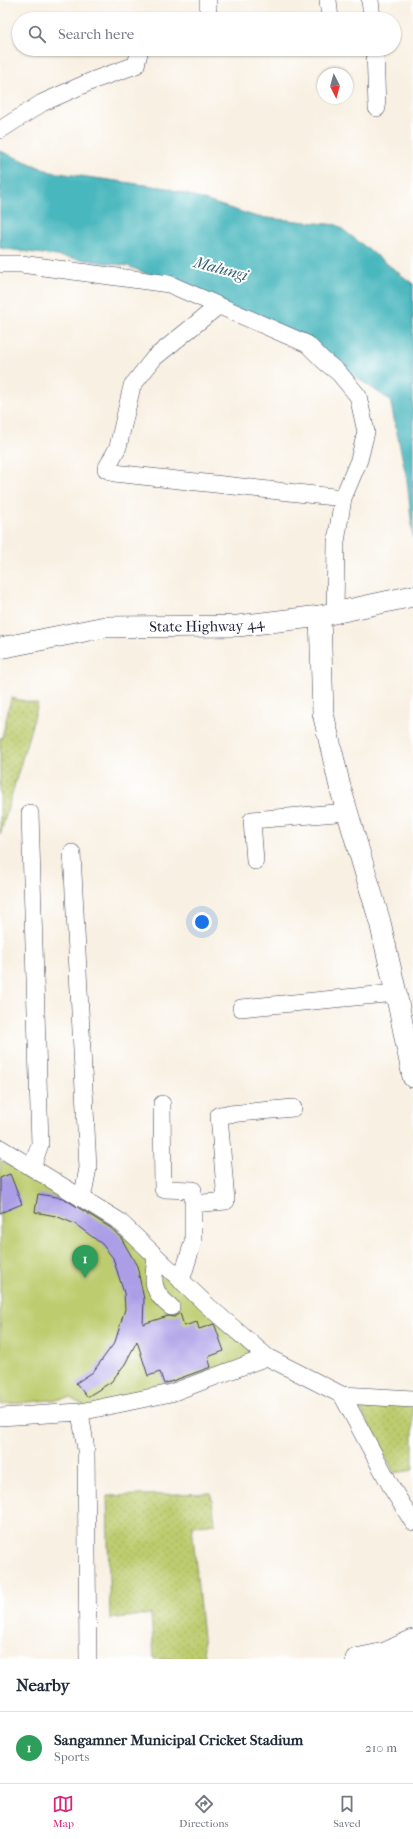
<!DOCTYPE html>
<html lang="en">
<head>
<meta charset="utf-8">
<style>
	:root { --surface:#fff; --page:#f6f6f7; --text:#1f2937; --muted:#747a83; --line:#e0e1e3; --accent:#db2777 }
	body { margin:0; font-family:"IM FELL French Canon",serif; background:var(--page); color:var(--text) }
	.compass { position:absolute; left:317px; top:68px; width:36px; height:36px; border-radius:50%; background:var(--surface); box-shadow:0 1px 3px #0004; rotate:174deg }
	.you { position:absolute; left:202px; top:922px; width:14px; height:14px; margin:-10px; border:3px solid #fff; border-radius:50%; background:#1a73e8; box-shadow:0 0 0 6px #1a73e833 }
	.badge { display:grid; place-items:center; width:26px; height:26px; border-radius:50%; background:var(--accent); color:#fff; font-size:13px; font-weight:700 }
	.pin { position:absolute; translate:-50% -33px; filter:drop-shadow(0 1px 2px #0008) }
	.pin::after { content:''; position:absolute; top:21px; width:14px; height:12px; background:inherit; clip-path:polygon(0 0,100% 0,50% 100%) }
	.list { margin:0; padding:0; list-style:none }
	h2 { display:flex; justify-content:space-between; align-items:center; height:52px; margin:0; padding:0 16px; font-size:17px }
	h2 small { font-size:13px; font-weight:400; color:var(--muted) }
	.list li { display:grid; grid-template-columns:26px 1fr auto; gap:12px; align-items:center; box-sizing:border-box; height:72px; padding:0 16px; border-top:1px solid var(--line) }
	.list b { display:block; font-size:15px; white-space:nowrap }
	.list p { margin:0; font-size:13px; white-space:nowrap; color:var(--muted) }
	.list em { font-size:13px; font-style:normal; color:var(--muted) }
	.icon { flex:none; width:22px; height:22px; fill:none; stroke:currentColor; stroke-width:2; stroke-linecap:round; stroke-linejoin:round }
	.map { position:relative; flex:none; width:413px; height:1659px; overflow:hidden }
	.search { position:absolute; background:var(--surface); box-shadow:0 1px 3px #0004; left:12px; right:12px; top:12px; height:44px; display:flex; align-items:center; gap:10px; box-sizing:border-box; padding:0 14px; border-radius:22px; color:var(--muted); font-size:15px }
	.sheet { height:124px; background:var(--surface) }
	nav { display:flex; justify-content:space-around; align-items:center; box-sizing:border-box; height:56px; border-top:1px solid var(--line); background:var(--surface); font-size:11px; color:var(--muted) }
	nav a { display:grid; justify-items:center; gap:2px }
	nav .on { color:var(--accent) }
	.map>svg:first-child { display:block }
	.grass { fill:url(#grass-dots); stroke:#707754 }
	.park { fill:#bdcc6e; stroke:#707754 }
	.water { fill:#48b7be; stroke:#356c7c }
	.building { fill:#ab9de6 }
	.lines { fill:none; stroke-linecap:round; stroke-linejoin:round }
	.minor-casing { stroke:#424154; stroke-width:18 }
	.major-casing { stroke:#424154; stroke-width:22 }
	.minor { stroke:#fff; stroke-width:17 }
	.major { stroke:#fff; stroke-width:21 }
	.labels { text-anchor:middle; stroke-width:4; stroke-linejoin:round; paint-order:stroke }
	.street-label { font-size:15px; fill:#22223b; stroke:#fff }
	.water-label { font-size:16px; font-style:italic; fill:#315e6f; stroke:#fff }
</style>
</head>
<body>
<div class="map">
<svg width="413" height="1659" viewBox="0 0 413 1659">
	<defs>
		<pattern id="grass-dots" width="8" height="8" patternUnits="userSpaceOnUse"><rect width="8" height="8" fill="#bdcc6e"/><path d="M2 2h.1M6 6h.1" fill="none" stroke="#a2af60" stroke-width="1.8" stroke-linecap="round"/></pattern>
	</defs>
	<rect width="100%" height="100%" fill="#fff"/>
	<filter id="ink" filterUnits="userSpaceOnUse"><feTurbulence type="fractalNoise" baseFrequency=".025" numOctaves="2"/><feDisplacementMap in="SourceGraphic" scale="8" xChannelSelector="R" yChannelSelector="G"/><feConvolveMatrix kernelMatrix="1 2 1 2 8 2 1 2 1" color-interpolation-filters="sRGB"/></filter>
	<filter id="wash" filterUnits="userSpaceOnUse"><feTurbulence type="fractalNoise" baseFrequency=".012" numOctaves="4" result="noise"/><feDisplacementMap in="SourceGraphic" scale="16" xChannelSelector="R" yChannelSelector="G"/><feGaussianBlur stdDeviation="0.9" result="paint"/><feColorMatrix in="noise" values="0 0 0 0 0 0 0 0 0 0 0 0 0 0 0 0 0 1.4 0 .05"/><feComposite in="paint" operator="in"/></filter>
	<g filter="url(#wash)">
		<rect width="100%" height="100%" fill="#f8f0e2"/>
		<path class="grass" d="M 11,698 L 38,704 L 0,835 L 0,738 L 2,738 Z
			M 354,1397 L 413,1405 L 413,1470 L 394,1473 Z
			M 211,1493 L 215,1523 L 192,1526 L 205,1659 L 154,1659 L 151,1614 L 110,1619 L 107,1496 Z"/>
		<path class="park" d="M 0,1160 L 36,1181 L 47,1184 L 86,1205 L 128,1239 L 249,1346 L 250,1361 L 90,1409 L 70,1398 L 0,1405 Z"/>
		<path class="water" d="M 0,151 L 51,172 L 167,188 L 257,217 L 337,225 L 413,284 L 413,538 L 407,480 L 390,400 L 298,339 L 128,266 L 0,248 Z"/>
		<g id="blocks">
			<path class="building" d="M 10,1174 L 22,1204 L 0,1213 L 0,1178 Z
				M 38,1194 L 63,1198 L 111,1228 L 120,1236 L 137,1266 L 144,1299 L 143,1324 L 168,1316 L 174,1317 L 180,1313 L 184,1326 L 197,1322 L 199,1329 L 214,1324 L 215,1326 L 224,1351 L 208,1357 L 211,1367 L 164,1384 L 160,1372 L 148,1376 L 137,1341 L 125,1364 L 111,1382 L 87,1397 L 76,1383 L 93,1372 L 115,1342 L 125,1309 L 124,1293 L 113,1258 L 102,1244 L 75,1224 L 56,1216 L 35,1212 Z"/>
		</g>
	</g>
	<g filter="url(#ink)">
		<use href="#blocks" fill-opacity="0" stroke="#424154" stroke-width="1"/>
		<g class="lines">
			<g class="minor-casing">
				<path id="minor" d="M 328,0 L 330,19
					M 208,9 L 208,0
					M 367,19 L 372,18 L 370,0
					M 375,49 L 377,108
					M 0,130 L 42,103 L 94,80 L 136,65 L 140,49
					M 0,264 L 21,264 L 169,284 L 307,344 L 324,361 L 339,373 L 358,396 L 366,432 L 359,460 L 343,498 L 336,542 L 335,613
					M 218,306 L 154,358 L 132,386 L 118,447 L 106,469 L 114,473 L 343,498
					M 30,813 L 40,1144 L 32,1168
					M 72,853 L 88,1168 L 82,1199
					M 255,861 L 252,820 L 348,812
					M 241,1008 L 396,993
					M 162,1104 L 163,1189 L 193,1190 L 193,1242 L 181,1281
					M 0,1148 L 119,1221 L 209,1307 L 267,1357 L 342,1395 L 393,1490 L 413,1522
					M 193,1204 L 226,1201 L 219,1115 L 293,1108
					M 156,1257 C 153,1280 150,1291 171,1307
					M 342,1395 L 413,1399
					M 80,1412 L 171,1393 L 267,1357
					M 0,1417 L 80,1412 L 86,1450 L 88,1659
					M 404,1644 L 408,1659"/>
			</g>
			<g class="major-casing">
				<g id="major">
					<path d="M 320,616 L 323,713 L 340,787 L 380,922 L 396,993 L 413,1077"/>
					<path id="s1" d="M 0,648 L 105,627 L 238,626 L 320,616 L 413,596"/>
					<path d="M 356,1659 L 385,1653 L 413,1640"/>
				</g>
			</g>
			<use href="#minor" class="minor"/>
			<use href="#major" class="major"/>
		</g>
	</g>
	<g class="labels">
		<g class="street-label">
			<text dy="5" stroke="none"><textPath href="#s1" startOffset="209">State Highway 44</textPath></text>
		</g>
		<g class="water-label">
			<text transform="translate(221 268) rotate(15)" y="6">Malungi</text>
		</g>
	</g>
</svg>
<svg class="compass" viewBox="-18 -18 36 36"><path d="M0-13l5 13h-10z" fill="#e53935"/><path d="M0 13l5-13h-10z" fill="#747a83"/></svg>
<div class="you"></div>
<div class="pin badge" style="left:85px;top:1278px;background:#2e9e5b">1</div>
<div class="search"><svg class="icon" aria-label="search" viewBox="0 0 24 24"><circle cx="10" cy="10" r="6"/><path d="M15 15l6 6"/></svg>Search here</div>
</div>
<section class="sheet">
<h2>Nearby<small></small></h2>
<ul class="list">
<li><span class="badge" style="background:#2e9e5b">1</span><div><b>Sangamner Municipal Cricket Stadium</b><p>Sports</p></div><em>210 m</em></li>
</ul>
</section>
<nav>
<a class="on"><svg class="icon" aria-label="map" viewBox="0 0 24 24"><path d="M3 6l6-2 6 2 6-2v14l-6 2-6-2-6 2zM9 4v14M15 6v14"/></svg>Map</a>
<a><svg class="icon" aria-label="directions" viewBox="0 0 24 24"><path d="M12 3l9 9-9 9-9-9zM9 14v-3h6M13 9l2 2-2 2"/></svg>Directions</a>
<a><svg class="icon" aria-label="saved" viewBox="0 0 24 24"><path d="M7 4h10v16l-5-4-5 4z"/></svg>Saved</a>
</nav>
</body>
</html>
